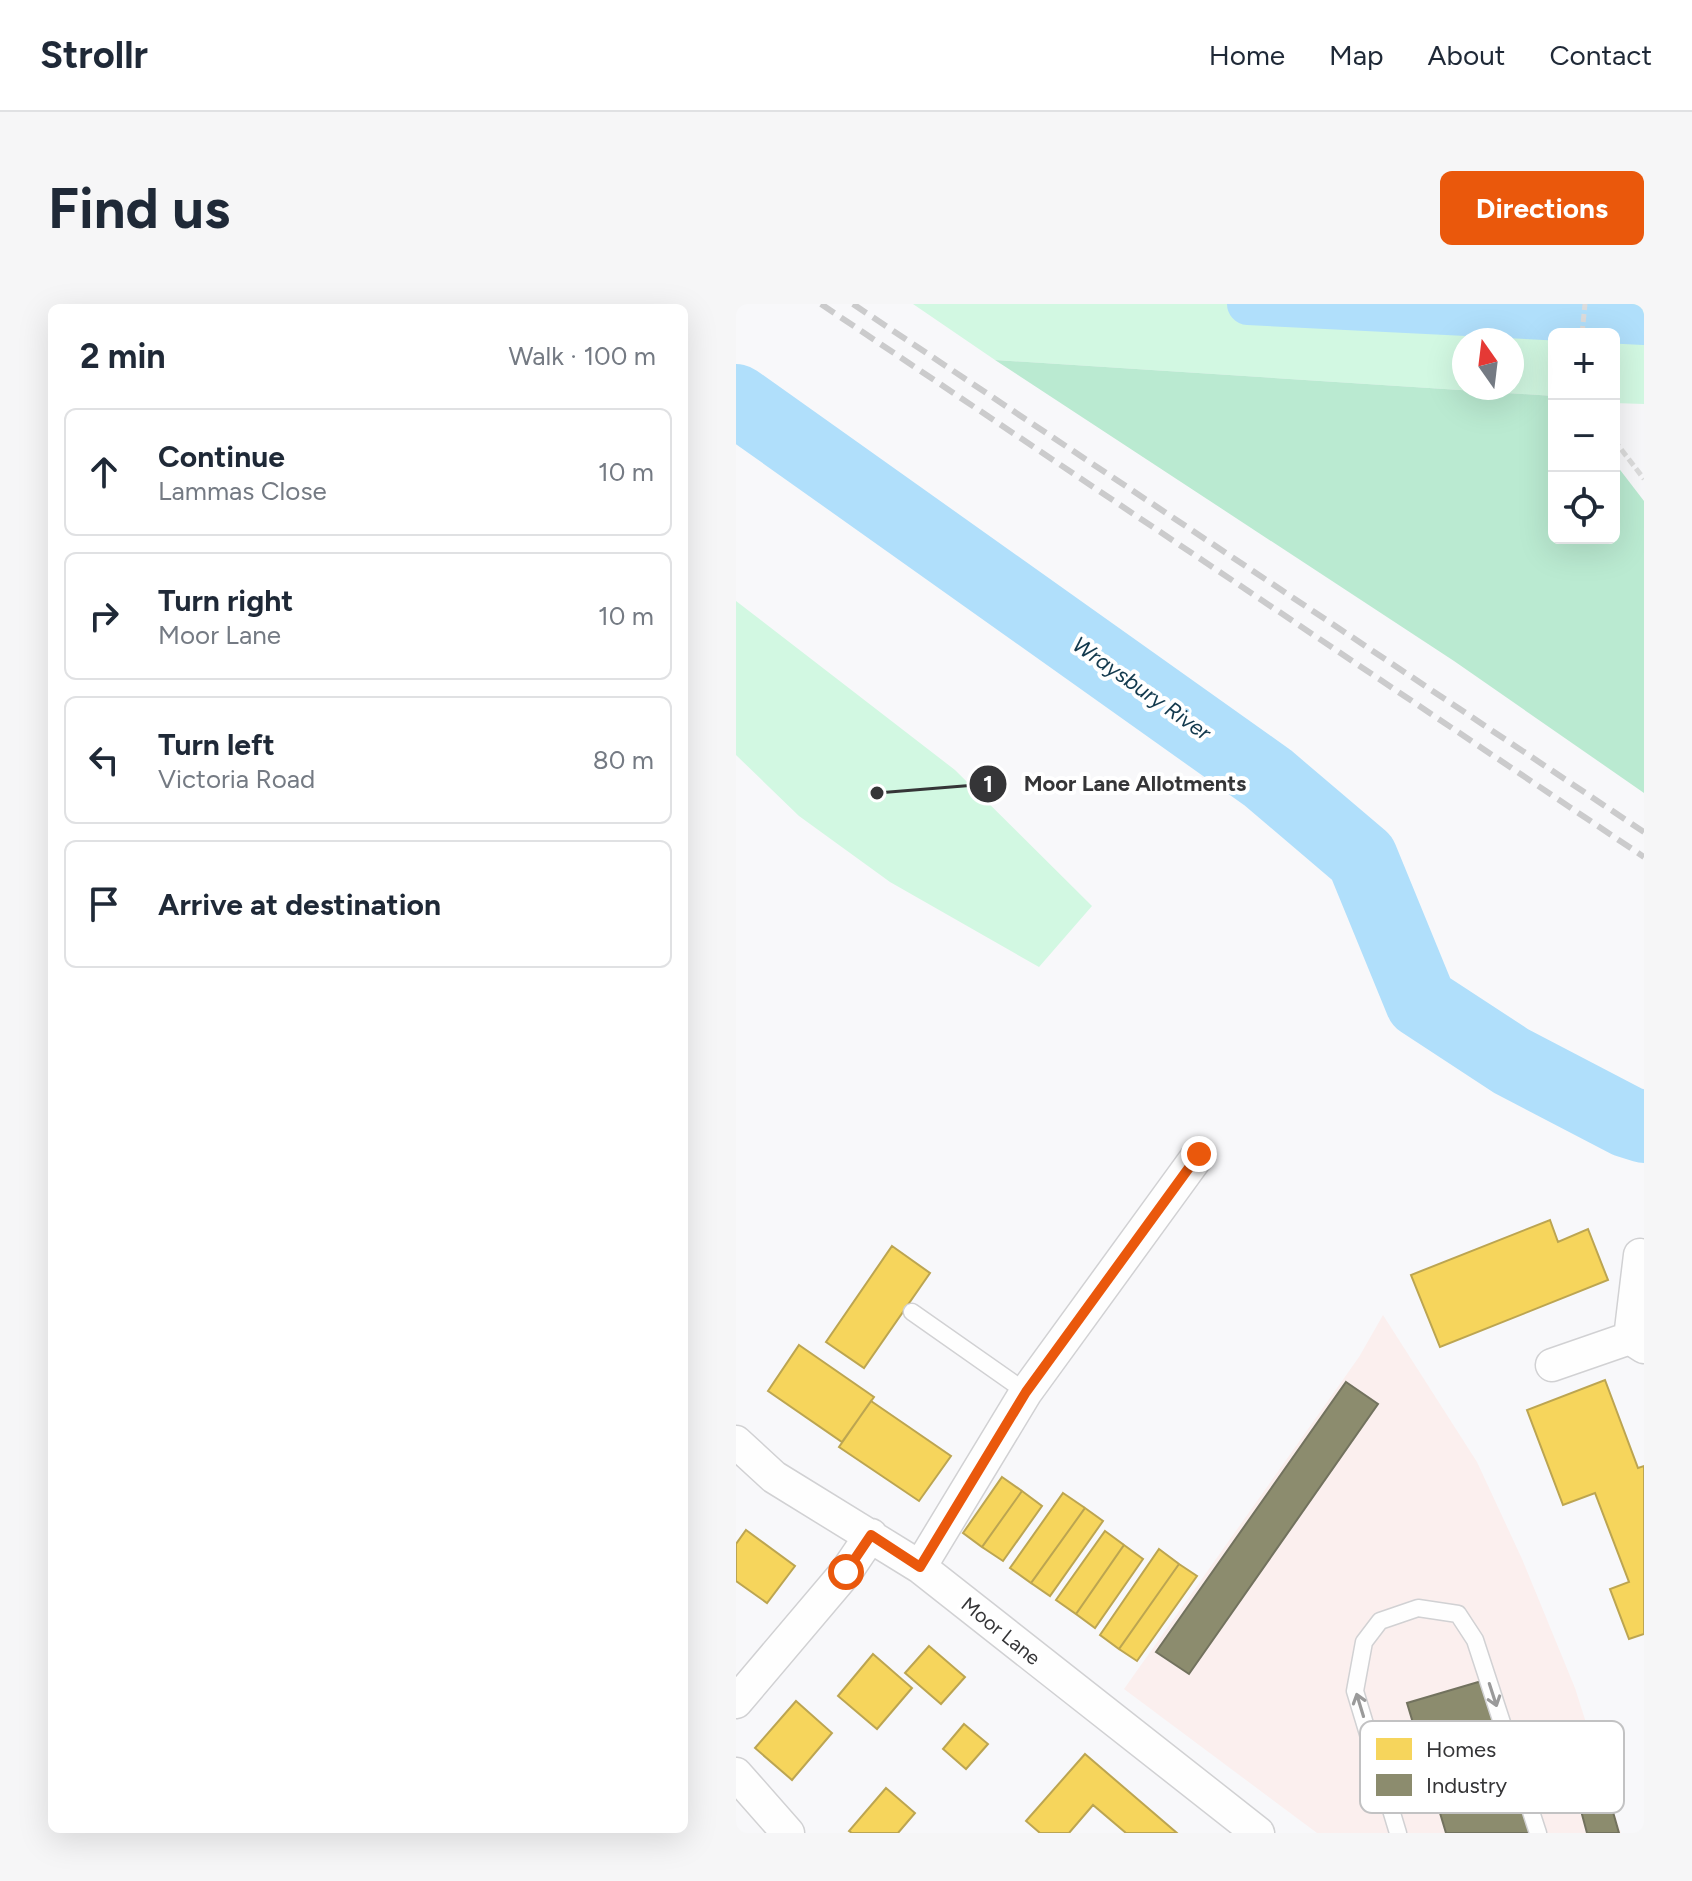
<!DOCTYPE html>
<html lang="en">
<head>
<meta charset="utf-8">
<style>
	:root { --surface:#fff; --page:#f6f6f7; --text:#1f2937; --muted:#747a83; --line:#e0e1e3; --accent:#ea580c }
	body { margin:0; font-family:Figtree,sans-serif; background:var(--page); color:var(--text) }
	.controls { position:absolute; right:24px; top:24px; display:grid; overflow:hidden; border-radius:12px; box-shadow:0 8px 32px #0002 }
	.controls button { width:72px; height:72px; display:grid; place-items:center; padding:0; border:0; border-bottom:2px solid var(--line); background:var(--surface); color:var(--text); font:40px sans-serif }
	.compass { position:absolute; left:716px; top:24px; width:72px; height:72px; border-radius:50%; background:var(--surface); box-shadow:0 8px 32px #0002; rotate:346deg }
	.stop { position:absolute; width:24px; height:24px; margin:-18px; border:6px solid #ea580c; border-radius:50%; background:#fff }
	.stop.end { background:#ea580c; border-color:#fff; box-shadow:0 2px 8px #0008 }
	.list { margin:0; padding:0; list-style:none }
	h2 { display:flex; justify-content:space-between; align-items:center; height:104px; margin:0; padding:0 32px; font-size:34px }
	h2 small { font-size:26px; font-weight:400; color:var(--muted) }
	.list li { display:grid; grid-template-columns:52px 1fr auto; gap:24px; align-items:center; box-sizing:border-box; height:128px; margin:0 16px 16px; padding:0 16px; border:2px solid var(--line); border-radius:12px }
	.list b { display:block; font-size:30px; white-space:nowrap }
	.list p { margin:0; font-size:26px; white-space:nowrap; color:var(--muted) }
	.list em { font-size:26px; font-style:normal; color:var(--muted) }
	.icon { flex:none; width:44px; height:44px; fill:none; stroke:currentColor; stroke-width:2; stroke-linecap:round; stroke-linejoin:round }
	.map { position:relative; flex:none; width:908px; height:1529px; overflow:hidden; border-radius:12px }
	header { display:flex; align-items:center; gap:48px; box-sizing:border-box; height:112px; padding:0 40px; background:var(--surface); border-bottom:2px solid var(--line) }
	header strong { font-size:38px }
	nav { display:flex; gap:44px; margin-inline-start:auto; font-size:28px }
	.intro { display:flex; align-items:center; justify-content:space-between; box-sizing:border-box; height:192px; padding:0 48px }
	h1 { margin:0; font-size:56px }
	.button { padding:20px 36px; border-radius:12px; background:var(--accent); color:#fff; font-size:28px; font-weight:700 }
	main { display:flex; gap:48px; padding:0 48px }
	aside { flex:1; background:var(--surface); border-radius:12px; box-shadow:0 8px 32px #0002 }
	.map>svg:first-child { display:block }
	.industrial { fill:#fbefee }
	.green { fill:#d2f8e2; fill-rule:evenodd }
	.forest { fill:#baead1 }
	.homes { fill:#f6d55c; stroke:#bca551; stroke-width:2 }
	.industry { fill:#8c8c6e; stroke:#72725e; stroke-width:2 }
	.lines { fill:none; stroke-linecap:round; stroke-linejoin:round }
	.canal { stroke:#b0dffb; stroke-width:42 }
	.river { stroke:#b0dffb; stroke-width:72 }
	.service-casing { stroke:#d1d1d3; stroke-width:19 }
	.minor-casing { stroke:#d1d1d3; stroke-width:35 }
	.path { stroke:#dcdcdc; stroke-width:5; stroke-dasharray:8 4; stroke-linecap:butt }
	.service { stroke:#fefefe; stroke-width:16 }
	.minor { stroke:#fefefe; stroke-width:32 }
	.rail { stroke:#cbcbcc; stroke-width:6; stroke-dasharray:16 8; stroke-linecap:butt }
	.oneway { stroke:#9a9a9a }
	.route { stroke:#ea580c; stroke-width:10 }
	.labels { text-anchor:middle; stroke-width:8; stroke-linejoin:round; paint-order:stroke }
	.street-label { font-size:20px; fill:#353537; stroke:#fff }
	.water-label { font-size:22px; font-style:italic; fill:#12394d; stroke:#fff }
	.key { fill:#fff; stroke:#c2c2c3; stroke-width:2 }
	.key-label { font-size:22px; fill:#353537 }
	.leader { fill:none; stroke:#353537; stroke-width:3 }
	.callout-dot { fill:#353537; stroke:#fff; stroke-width:3 }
	.mark-label { font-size:24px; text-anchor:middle; font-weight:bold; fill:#fff }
	.callout-label { font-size:22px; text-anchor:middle; font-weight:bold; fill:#353537; stroke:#fff; stroke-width:8; stroke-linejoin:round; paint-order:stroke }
</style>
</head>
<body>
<header>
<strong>Strollr</strong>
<nav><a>Home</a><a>Map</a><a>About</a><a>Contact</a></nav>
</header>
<div class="intro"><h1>Find us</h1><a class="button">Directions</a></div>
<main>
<aside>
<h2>2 min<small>Walk · 100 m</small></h2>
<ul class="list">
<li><svg class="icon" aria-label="ahead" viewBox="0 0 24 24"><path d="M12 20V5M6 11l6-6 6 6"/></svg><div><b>Continue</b><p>Lammas Close</p></div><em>10 m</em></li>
<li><svg class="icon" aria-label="right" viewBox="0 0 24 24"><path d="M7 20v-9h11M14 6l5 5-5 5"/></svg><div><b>Turn right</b><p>Moor Lane</p></div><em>10 m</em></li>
<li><svg class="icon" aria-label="left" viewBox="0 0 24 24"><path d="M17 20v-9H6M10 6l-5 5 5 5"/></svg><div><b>Turn left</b><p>Victoria Road</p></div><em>80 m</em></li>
<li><svg class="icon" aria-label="arrive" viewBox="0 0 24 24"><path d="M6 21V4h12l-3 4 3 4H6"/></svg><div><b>Arrive at destination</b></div></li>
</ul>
</aside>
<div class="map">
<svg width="908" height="1529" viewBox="0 0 908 1529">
	<rect width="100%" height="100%" fill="#f8f8fa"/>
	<path class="industrial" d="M 647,1011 L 741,1158 L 786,1255 L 839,1384 L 885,1529 L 581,1529 L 388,1385 L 623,1053 Z"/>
	<path class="green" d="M 177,0 L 836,0 L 833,30 L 818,30 L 818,92 L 259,56 ZM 728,36 L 776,36 L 776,84 L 728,84 Z
		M 861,0 L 908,0 L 908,100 L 878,99 L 878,30 L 859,30 Z
		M 0,297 L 219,466 L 356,602 L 303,663 L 154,578 L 63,512 L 0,451 Z"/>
	<path class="forest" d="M 259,56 L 818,92 L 818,234 L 878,234 L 878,158 L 908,197 L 908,489 L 718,357 Z"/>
	<path class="homes" d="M 814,916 L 822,938 L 852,925 L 872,976 L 704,1043 L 675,971 Z
		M 156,942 L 194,969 L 128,1064 L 90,1038 Z
		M 63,1041 L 138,1093 L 106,1138 L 32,1087 Z
		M 869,1076 L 902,1164 L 908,1162 L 908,1330 L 893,1335 L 874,1285 L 893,1278 L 859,1189 L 827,1201 L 791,1106 Z
		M 135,1097 L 215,1152 L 183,1197 L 103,1143 Z
		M 266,1173 L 286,1187 L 246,1243 L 227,1229 Z
		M 286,1187 L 306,1202 L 267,1257 L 246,1243 Z
		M 327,1189 L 349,1204 L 295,1279 L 274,1264 Z
		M 349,1204 L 367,1217 L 314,1292 L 295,1279 Z
		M 10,1226 L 59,1262 L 31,1299 L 0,1277 L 0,1240 Z
		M 369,1227 L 388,1241 L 340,1310 L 320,1296 Z
		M 388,1241 L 407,1255 L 359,1324 L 340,1310 Z
		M 423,1245 L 443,1260 L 383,1345 L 364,1331 Z
		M 443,1260 L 461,1272 L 401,1357 L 383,1345 Z
		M 193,1342 L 229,1373 L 205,1400 L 169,1369 Z
		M 137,1350 L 176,1384 L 141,1425 L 102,1392 Z
		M 60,1397 L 96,1429 L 56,1476 L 19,1444 Z
		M 228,1420 L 252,1440 L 230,1465 L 207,1445 Z
		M 349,1450 L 441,1529 L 390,1529 L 357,1501 L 333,1529 L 304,1529 L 290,1517 Z
		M 150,1484 L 179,1509 L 162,1529 L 116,1529 L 113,1527 Z"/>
	<path class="industry" d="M 610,1078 L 642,1100 L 453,1370 L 420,1348 Z
		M 749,1376 L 795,1529 L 710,1529 L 671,1399 Z
		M 869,1480 L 883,1529 L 851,1529 L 840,1488 Z"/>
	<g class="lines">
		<path class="canal" d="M 512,0 L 908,20"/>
		<path class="river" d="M 0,96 L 532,474 L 626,554 L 685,698 L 775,757 L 892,818 L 908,823"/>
		<g class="service-casing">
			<path id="service" d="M 176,1008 L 290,1088
				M 662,1529 L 619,1387 L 628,1338 L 644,1317 L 682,1304 L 722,1310 L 739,1336 L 802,1529"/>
		</g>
		<g class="minor-casing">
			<path id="minor" d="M 904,951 L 894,1034 L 908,1043
				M 816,1061 L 894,1034
				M 0,1138 L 38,1173 L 184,1263 L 522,1529
				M 184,1263 L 290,1088 L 463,850
				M 0,1398 L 110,1268 L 135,1231
				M 0,1470 L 52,1529"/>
		</g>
		<path class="path" d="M 846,30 L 849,0
			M 878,136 L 908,175"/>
		<use href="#service" class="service"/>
		<use href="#minor" class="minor"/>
		<path class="rail" d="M 85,0 L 908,553
			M 117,0 L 908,528"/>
	</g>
	<defs><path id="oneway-shaft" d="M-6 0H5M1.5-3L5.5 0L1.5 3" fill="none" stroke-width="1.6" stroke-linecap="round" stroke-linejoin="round" transform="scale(2)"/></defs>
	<g class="oneway">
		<use href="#oneway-shaft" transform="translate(757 1391) rotate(72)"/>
		<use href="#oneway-shaft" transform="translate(624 1401) rotate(-107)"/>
	</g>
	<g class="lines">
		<path class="route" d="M 110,1268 L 135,1231 L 184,1263 L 290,1088 L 463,850"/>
	</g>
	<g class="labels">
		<g class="street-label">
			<text transform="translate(265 1327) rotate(39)" y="7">Moor Lane</text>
		</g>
		<g class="water-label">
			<text transform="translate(406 384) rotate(35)" y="8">Wraysbury River</text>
		</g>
	</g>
	<rect x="624" y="1417" width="264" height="92" rx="12" class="key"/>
	<rect x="640" y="1434" width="36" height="22" fill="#f6d55c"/>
	<rect x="640" y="1470" width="36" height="22" fill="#8c8c6e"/>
	<g class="key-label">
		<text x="690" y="1453">Homes</text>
		<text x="690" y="1489">Industry</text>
	</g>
	<path class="leader" d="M141 489L252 480"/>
	<g class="callout-dot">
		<circle cx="141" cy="489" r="8"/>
		<circle cx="252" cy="480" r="20"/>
	</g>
	<g class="mark-label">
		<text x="252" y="488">1</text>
	</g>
	<g class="callout-label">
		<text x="399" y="487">Moor Lane Allotments</text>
	</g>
</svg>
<div class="controls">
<button>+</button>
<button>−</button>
<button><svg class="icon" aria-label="locate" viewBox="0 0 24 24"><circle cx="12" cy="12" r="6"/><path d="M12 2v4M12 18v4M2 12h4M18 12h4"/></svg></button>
</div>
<svg class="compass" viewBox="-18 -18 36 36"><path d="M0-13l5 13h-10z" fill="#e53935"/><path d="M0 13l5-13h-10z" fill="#747a83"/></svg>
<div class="stop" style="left:110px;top:1268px"></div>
<div class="stop end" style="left:463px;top:850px"></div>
</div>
</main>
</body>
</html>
